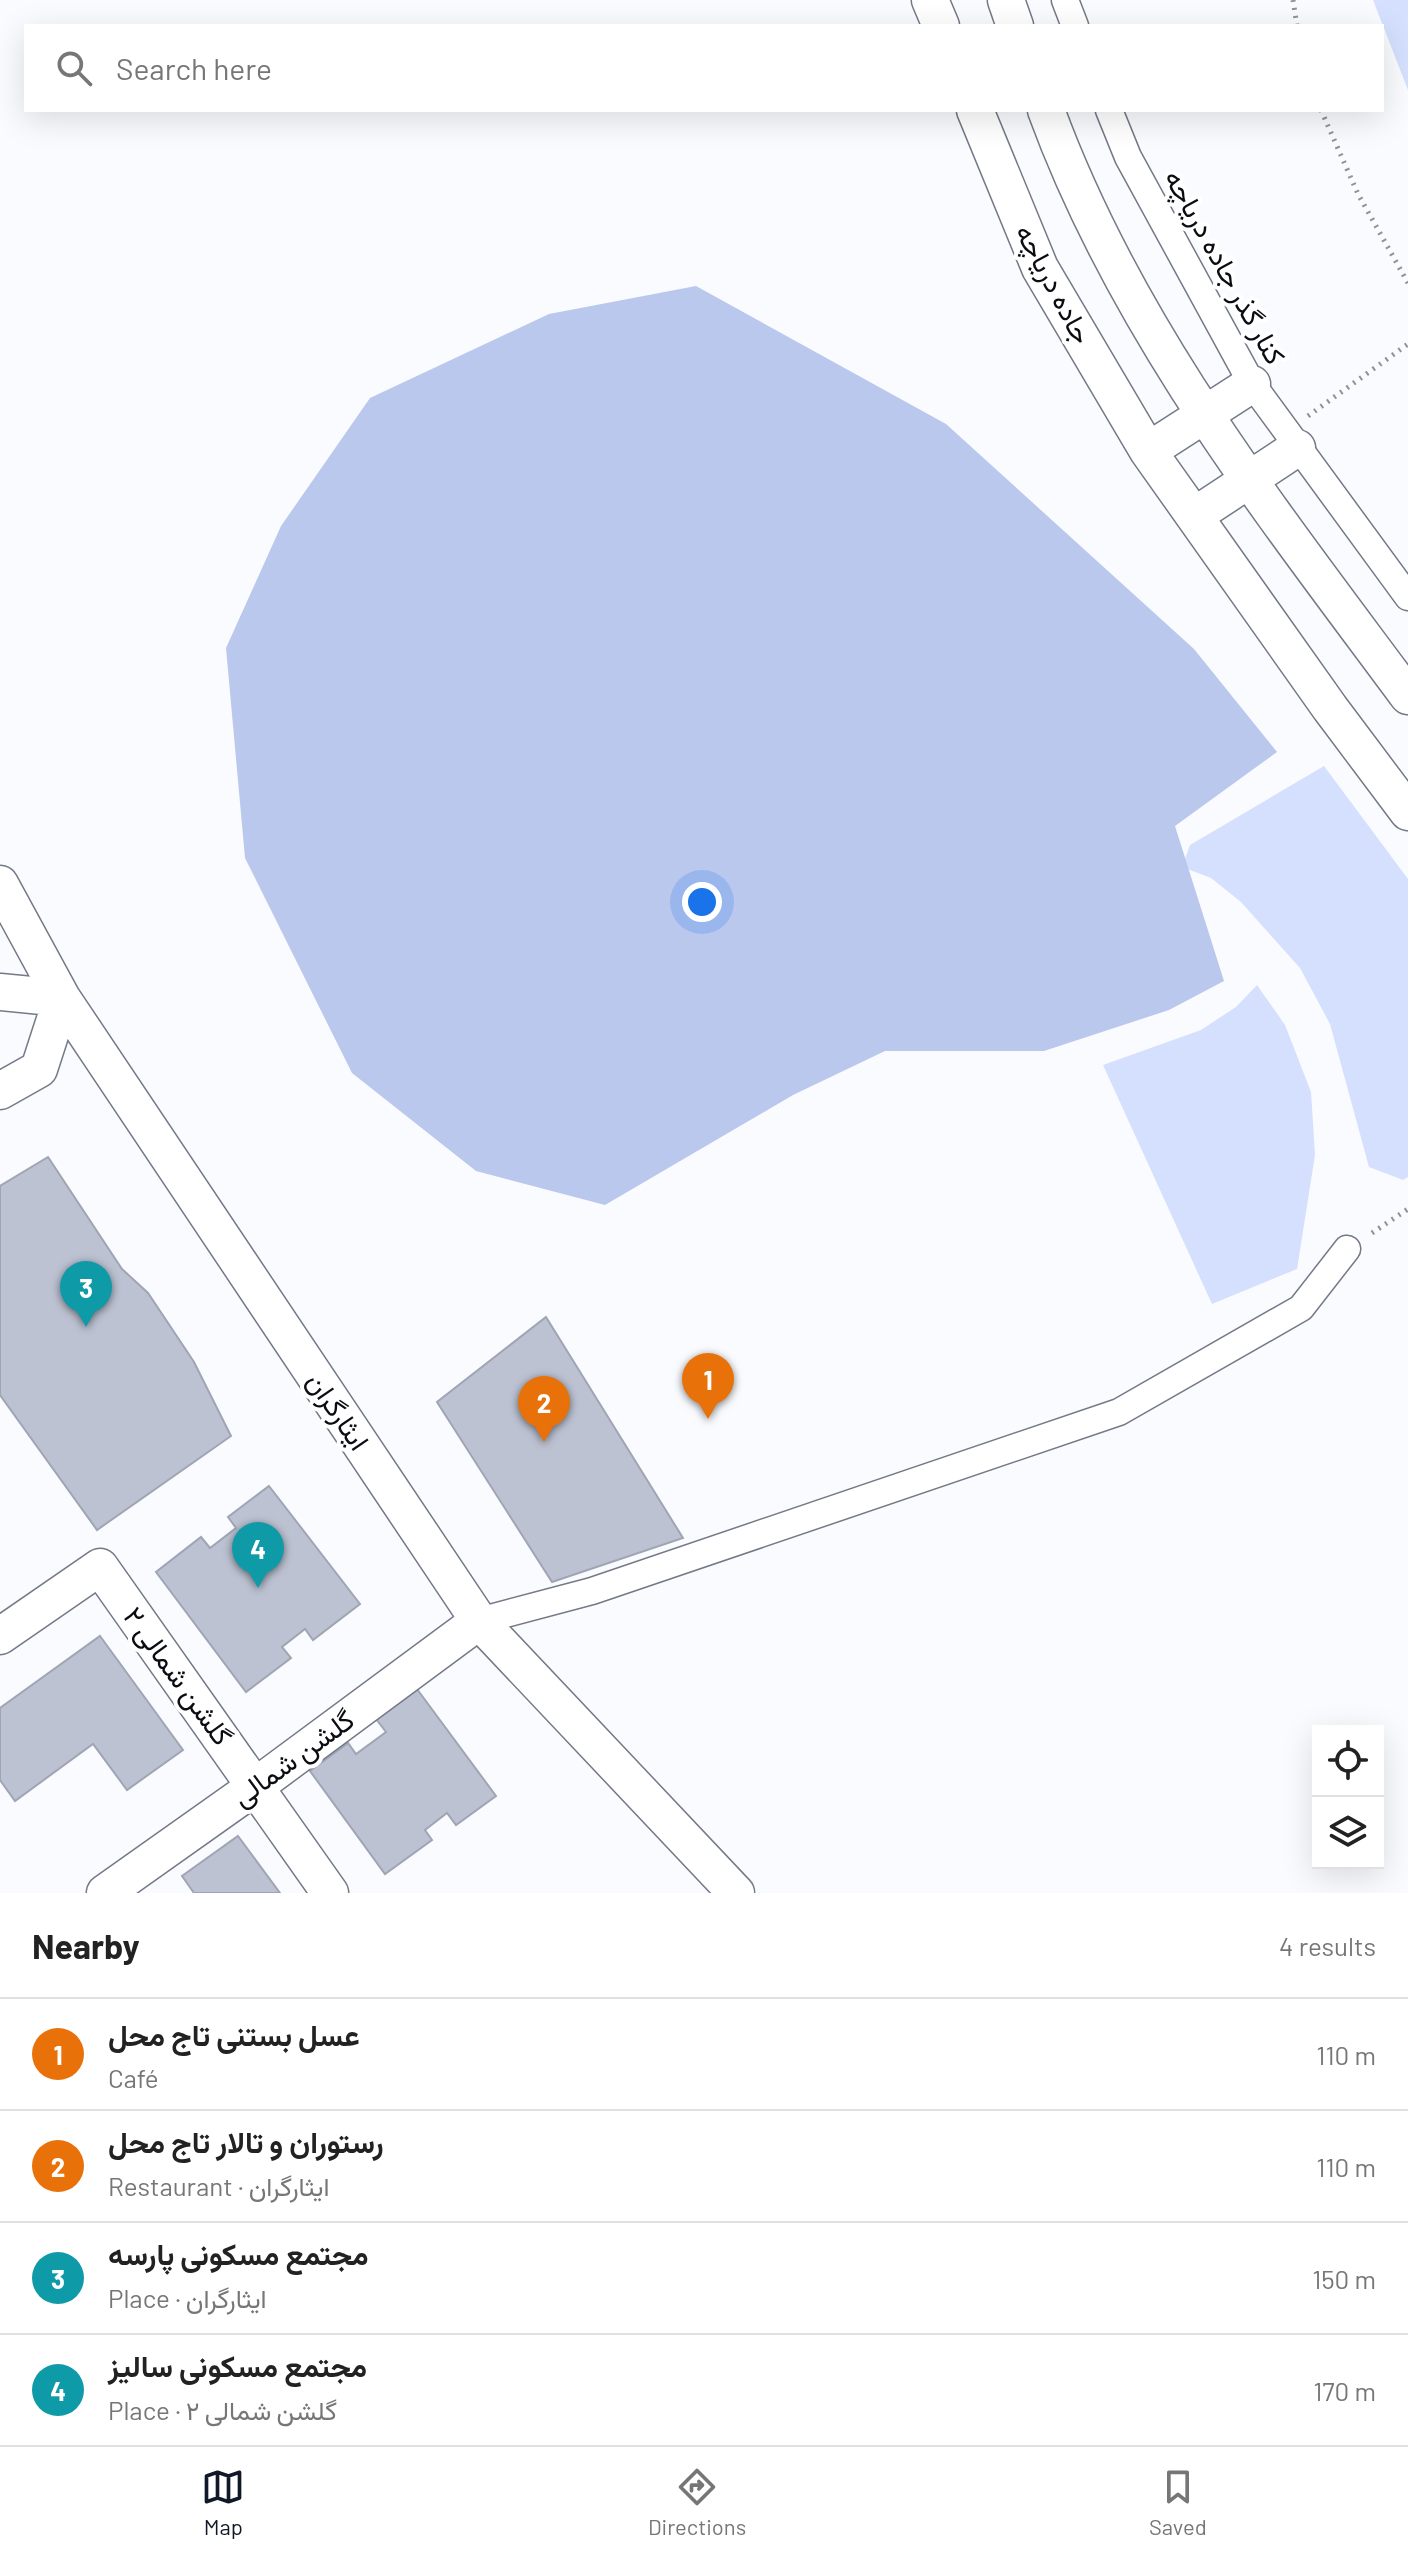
<!DOCTYPE html>
<html lang="en">
<head>
<meta charset="utf-8">
<style>
	:root { --surface:#fff; --page:#f2f2f2; --text:#222; --muted:#767676; --line:#e0e0e0; --accent:#111827 }
	body { margin:0; font-family:Barlow,Vazirmatn,sans-serif; background:var(--page); color:var(--text) }
	.controls { position:absolute; right:24px; bottom:24px; display:grid; overflow:hidden; border-radius:0px; box-shadow:0 8px 32px #0002 }
	.controls button { width:72px; height:72px; display:grid; place-items:center; padding:0; border:0; border-bottom:2px solid var(--line); background:var(--surface); color:var(--text); font:40px sans-serif }
	.you { position:absolute; left:702px; top:902px; width:28px; height:28px; margin:-20px; border:6px solid #fff; border-radius:50%; background:#1a73e8; box-shadow:0 0 0 12px #1a73e833 }
	.badge { display:grid; place-items:center; width:52px; height:52px; border-radius:50%; background:var(--accent); color:#fff; font-size:26px; font-weight:700 }
	.pin { position:absolute; translate:-50% -66px; filter:drop-shadow(0 2px 4px #0008) }
	.pin::after { content:''; position:absolute; top:42px; width:28px; height:24px; background:inherit; clip-path:polygon(0 0,100% 0,50% 100%) }
	.list { margin:0; padding:0; list-style:none }
	h2 { display:flex; justify-content:space-between; align-items:center; height:104px; margin:0; padding:0 32px; font-size:34px }
	h2 small { font-size:26px; font-weight:400; color:var(--muted) }
	.list li { display:grid; grid-template-columns:52px 1fr auto; gap:24px; align-items:center; box-sizing:border-box; height:112px; padding:0 32px; border-top:2px solid var(--line) }
	.list b { display:block; font-size:30px; white-space:nowrap }
	.list p { margin:0; font-size:26px; white-space:nowrap; color:var(--muted) }
	.list em { font-size:26px; font-style:normal; color:var(--muted) }
	.icon { flex:none; width:44px; height:44px; fill:none; stroke:currentColor; stroke-width:2; stroke-linecap:round; stroke-linejoin:round }
	.map { position:relative; flex:none; width:1408px; height:1893px; overflow:hidden }
	.search { position:absolute; background:var(--surface); box-shadow:0 8px 32px #0002; left:24px; right:24px; top:24px; height:88px; display:flex; align-items:center; gap:20px; box-sizing:border-box; padding:0 28px; border-radius:0px; color:var(--muted); font-size:30px }
	.sheet { height:552px; background:var(--surface) }
	nav { display:flex; justify-content:space-around; align-items:center; box-sizing:border-box; height:112px; border-top:2px solid var(--line); background:var(--surface); font-size:22px; color:var(--muted) }
	nav a { display:grid; justify-items:center; gap:4px }
	nav .on { color:var(--accent) }
	.map>svg:first-child { display:block }
	.green { fill:#d4e0fd }
	.forest { fill:#bac8ee }
	.building { fill:#bcc2d2; stroke:#9fa5b4; stroke-width:2 }
	.lines { fill:none; stroke-linecap:round; stroke-linejoin:round }
	.street-casing { stroke:#737987; stroke-width:29 }
	.secondary-casing { stroke:#737987; stroke-width:39 }
	.path { stroke:#919296; stroke-width:5; stroke-dasharray:2 6; stroke-linecap:butt }
	.street { stroke:#fff; stroke-width:26 }
	.secondary { stroke:#fff; stroke-width:36 }
	.labels { text-anchor:middle; stroke-width:8; stroke-linejoin:round; paint-order:stroke }
	.street-label { font-size:28px; fill:#0a0c11; stroke:#fff }
</style>
</head>
<body>
<div class="map">
<svg width="1408" height="1893" viewBox="0 0 1408 1893">
	<rect width="100%" height="100%" fill="#fafbfe"/>
	<path class="green" d="M 1373,0 L 1408,0 L 1408,90 Z
		M 1324,766 L 1408,879 L 1408,1177 L 1403,1180 L 1369,1167 L 1330,1024 L 1300,968 L 1241,902 L 1211,878 L 1182,867 L 1190,845 Z
		M 1257,985 L 1285,1025 L 1311,1092 L 1315,1155 L 1297,1269 L 1212,1304 L 1103,1065 L 1201,1030 L 1236,1007 Z"/>
	<path class="forest" d="M 696,286 L 946,424 L 1194,649 L 1277,752 L 1175,826 L 1224,981 L 1169,1010 L 1044,1051 L 885,1051 L 793,1095 L 605,1205 L 476,1171 L 352,1073 L 245,858 L 226,648 L 281,526 L 370,398 L 549,314 Z"/>
	<path class="building" d="M 48,1157 L 122,1269 L 148,1293 L 194,1362 L 231,1436 L 97,1530 L 0,1395 L 0,1186 Z
		M 546,1317 L 683,1538 L 552,1582 L 437,1402 Z
		M 269,1486 L 360,1604 L 313,1640 L 305,1629 L 282,1647 L 291,1658 L 246,1692 L 156,1572 L 201,1537 L 210,1548 L 236,1528 L 228,1517 Z
		M 100,1636 L 183,1750 L 127,1790 L 93,1744 L 15,1801 L 0,1780 L 0,1708 Z
		M 417,1689 L 496,1796 L 456,1825 L 447,1813 L 425,1830 L 432,1840 L 385,1874 L 310,1771 L 348,1743 L 356,1754 L 386,1732 L 376,1719 Z
		M 238,1836 L 280,1893 L 194,1893 L 182,1876 Z"/>
	<g class="lines">
		<g class="street-casing">
			<path id="street" d="M 1065,0 L 1075,26
				M 1109,110 L 1128,157 L 1252,384 L 1408,597
				M 479,1621 L 592,1591 L 1119,1412 L 1301,1308 L 1347,1249"/>
		</g>
		<g class="secondary-casing">
			<path id="secondary" d="M 930,0 L 941,26
				M 1006,0 L 1015,26
				M 975,110 L 1040,268 L 1148,451 L 1330,708 L 1408,812
				M 1046,110 C 1126,329 1271,511 1408,696
				M 1148,451 L 1252,384
				M 1194,516 L 1297,448
				M 0,884 L 62,998 L 479,1621 L 736,1893
				M 0,992 L 62,998 L 39,1069 L 0,1091
				M 0,1636 L 100,1567 L 330,1893
				M 105,1893 L 256,1786 L 479,1621"/>
		</g>
		<path class="path" d="M 1293,0 L 1297,26
			M 1321,110 L 1358,194 L 1408,283
			M 1308,416 L 1408,344
			M 1372,1233 L 1408,1209"/>
		<use href="#street" class="street"/>
		<use href="#secondary" class="secondary"/>
	</g>
	<g class="labels">
		<g class="street-label">
			<text transform="translate(1225 267) rotate(61)" y="10">کنار گذر جاده دریاچه</text>
			<text transform="translate(1054 284) rotate(62)" y="10">جاده دریاچه</text>
			<text transform="translate(338 1411) rotate(56)" y="10">ایثارگران</text>
			<text transform="translate(178 1676) rotate(54)" y="10">گلشن شمالی ۲</text>
			<text transform="translate(293 1758) rotate(-36)" y="10">گلشن شمالی</text>
		</g>
	</g>
</svg>
<div class="controls">
<button><svg class="icon" aria-label="locate" viewBox="0 0 24 24"><circle cx="12" cy="12" r="6"/><path d="M12 2v4M12 18v4M2 12h4M18 12h4"/></svg></button>
<button><svg class="icon" aria-label="layers" viewBox="0 0 24 24"><path d="M12 4l9 5-9 5-9-5zM3 14l9 5 9-5"/></svg></button>
</div>
<div class="you"></div>
<div class="pin badge" style="left:708px;top:1419px;background:#e8710a">1</div>
<div class="pin badge" style="left:544px;top:1442px;background:#e8710a">2</div>
<div class="pin badge" style="left:86px;top:1327px;background:#0f9aa8">3</div>
<div class="pin badge" style="left:258px;top:1588px;background:#0f9aa8">4</div>
<div class="search"><svg class="icon" aria-label="search" viewBox="0 0 24 24"><circle cx="10" cy="10" r="6"/><path d="M15 15l6 6"/></svg>Search here</div>
</div>
<section class="sheet">
<h2>Nearby<small>4 results</small></h2>
<ul class="list">
<li><span class="badge" style="background:#e8710a">1</span><div><b>عسل بستنی تاج محل</b><p>Café</p></div><em>110 m</em></li>
<li><span class="badge" style="background:#e8710a">2</span><div><b>رستوران و تالار تاج محل</b><p>Restaurant · ایثارگران</p></div><em>110 m</em></li>
<li><span class="badge" style="background:#0f9aa8">3</span><div><b>مجتمع مسکونی پارسه</b><p>Place · ایثارگران</p></div><em>150 m</em></li>
<li><span class="badge" style="background:#0f9aa8">4</span><div><b>مجتمع مسکونی سالیز</b><p>Place · گلشن شمالی ۲</p></div><em>170 m</em></li>
</ul>
</section>
<nav>
<a class="on"><svg class="icon" aria-label="map" viewBox="0 0 24 24"><path d="M3 6l6-2 6 2 6-2v14l-6 2-6-2-6 2zM9 4v14M15 6v14"/></svg>Map</a>
<a><svg class="icon" aria-label="directions" viewBox="0 0 24 24"><path d="M12 3l9 9-9 9-9-9zM9 14v-3h6M13 9l2 2-2 2"/></svg>Directions</a>
<a><svg class="icon" aria-label="saved" viewBox="0 0 24 24"><path d="M7 4h10v16l-5-4-5 4z"/></svg>Saved</a>
</nav>
</body>
</html>
